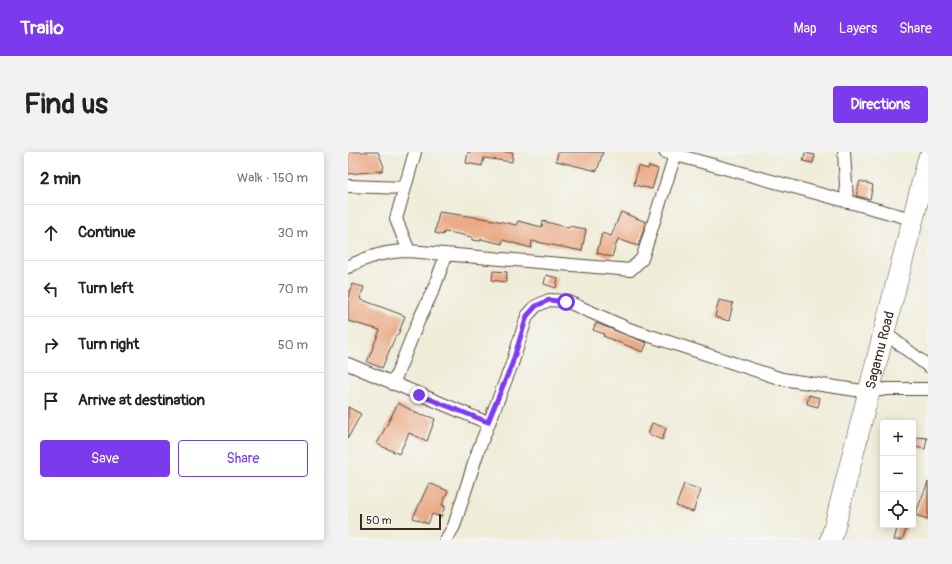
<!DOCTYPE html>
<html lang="en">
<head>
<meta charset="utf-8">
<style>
	:root { --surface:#fff; --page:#f2f2f2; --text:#222; --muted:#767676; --line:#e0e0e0; --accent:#7c3aed }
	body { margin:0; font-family:Pangolin,sans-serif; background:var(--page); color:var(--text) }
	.controls { position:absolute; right:12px; bottom:12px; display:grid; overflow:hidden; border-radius:4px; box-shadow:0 2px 10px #0003 }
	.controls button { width:36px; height:36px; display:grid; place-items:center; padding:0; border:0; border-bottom:1px solid var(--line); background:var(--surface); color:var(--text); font:20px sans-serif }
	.scale { position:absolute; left:12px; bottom:10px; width:81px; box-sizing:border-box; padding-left:4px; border:2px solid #3b2a1e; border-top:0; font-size:11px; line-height:14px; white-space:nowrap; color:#3b2a1e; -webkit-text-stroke:3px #f6f6f2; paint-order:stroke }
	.stop { position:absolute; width:12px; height:12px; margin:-9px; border:3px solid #7c3aed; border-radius:50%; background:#fff }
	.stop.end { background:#7c3aed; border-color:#fff; box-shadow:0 1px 4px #0008 }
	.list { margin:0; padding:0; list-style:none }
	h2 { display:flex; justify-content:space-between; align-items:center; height:52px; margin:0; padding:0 16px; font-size:17px }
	h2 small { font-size:13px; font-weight:400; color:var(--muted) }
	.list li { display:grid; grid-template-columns:26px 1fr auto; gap:12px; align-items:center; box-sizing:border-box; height:56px; padding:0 16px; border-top:1px solid var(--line) }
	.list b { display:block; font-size:15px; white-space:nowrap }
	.list em { font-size:13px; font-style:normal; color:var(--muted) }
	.actions { display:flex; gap:8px; padding:12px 16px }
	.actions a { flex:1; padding:9px 0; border:1px solid var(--accent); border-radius:4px; text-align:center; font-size:14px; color:var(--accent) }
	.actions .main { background:var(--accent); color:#fff }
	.icon { flex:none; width:22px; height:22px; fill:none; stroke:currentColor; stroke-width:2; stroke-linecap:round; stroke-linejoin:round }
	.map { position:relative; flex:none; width:580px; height:388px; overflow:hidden; border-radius:4px }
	header { display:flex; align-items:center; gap:24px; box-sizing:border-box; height:56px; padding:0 20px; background:var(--accent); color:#fff }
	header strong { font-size:19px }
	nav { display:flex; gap:22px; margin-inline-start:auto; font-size:14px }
	.intro { display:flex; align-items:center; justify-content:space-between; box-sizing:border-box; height:96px; padding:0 24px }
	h1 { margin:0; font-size:28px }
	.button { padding:10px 18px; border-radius:4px; background:var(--accent); color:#fff; font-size:14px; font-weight:700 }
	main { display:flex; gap:24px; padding:0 24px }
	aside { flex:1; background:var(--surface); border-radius:4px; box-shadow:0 2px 10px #0003 }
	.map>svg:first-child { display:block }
	.building { fill:#eaaa86 }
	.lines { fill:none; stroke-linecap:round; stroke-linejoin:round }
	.minor-casing { stroke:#56473a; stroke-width:14 }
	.trunk-casing { stroke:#56473a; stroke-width:22 }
	.minor { stroke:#fff; stroke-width:12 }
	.trunk { stroke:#fff; stroke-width:21 }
	.route { stroke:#7c3aed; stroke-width:5 }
	.labels { text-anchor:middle; stroke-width:3; stroke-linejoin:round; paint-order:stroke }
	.street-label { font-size:14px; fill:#3b2a1e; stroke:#f6f6f2 }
</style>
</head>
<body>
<header>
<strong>Trailo</strong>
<nav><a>Map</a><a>Layers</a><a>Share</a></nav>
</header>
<div class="intro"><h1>Find us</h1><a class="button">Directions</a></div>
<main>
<aside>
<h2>2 min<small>Walk · 150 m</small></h2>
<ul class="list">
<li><svg class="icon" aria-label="ahead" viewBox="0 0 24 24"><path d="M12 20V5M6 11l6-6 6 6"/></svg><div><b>Continue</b></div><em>30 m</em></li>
<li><svg class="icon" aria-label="left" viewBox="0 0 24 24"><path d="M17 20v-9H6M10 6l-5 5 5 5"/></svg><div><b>Turn left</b></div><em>70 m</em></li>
<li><svg class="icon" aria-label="right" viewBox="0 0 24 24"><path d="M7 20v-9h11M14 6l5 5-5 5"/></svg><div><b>Turn right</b></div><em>50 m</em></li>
<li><svg class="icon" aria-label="arrive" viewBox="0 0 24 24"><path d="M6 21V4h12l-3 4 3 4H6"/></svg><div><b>Arrive at destination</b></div></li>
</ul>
<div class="actions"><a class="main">Save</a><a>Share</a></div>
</aside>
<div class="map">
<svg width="580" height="388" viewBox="0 0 580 388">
	<rect width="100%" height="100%" fill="#f6f6f2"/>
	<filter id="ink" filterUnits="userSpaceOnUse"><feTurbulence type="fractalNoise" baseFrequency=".025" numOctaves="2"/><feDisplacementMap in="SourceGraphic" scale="8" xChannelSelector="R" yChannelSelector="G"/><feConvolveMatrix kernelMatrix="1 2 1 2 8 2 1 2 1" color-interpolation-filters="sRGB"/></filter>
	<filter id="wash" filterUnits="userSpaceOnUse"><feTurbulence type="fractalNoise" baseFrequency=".012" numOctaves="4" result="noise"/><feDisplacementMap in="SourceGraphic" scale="16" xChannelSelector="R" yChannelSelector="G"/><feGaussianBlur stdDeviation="0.9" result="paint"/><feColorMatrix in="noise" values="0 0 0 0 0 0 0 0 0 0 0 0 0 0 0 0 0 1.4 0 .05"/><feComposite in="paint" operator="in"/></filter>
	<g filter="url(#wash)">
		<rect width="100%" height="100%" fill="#efecd8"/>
		<g id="blocks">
			<path class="building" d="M 0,0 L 30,0 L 36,15 L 34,19 L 0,22 Z
				M 120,0 L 165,0 L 164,10 L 136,6 L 134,14 L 118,11 Z
				M 210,0 L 255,0 L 249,19 L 208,9 Z
				M 457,1 L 467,3 L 465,11 L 455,9 Z
				M 290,14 L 300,17 L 301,14 L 310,17 L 304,37 L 286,33 Z
				M 512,29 L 525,33 L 522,47 L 508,44 Z
				M 91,60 L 141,67 L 168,73 L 170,69 L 194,75 L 195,69 L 221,76 L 221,74 L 238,77 L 234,99 L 184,89 L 183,96 L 155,88 L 154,92 L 133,87 L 133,89 L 124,88 L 124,85 L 105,81 L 96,80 L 95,83 L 87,81 Z
				M 273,60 L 298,70 L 290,94 L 270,87 L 264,105 L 249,101 L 254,81 L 263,84 Z
				M 145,119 L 159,120 L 158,130 L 144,128 Z
				M 198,123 L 210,126 L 208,136 L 196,132 Z
				M 4,132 L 16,135 L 12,147 L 57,164 L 50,183 L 48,183 L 34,216 L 19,210 L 32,178 L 0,169 L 0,145 Z
				M 371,148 L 385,151 L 381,169 L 367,165 Z
				M 248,171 L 299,191 L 295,200 L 255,184 L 256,182 L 245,178 Z
				M 461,243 L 472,246 L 470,255 L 459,252 Z
				M 50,251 L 74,264 L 74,262 L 87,267 L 79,289 L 61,281 L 51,302 L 29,292 Z
				M 0,255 L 13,262 L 0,286 Z
				M 304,271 L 318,276 L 314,288 L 300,282 Z
				M 569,285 L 579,286 L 577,297 L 567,295 Z
				M 580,330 L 580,367 L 567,363 Z
				M 81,331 L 100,339 L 94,353 L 97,354 L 93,365 L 84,362 L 80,372 L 65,366 Z
				M 336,332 L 353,338 L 345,360 L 328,354 Z
				M 550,373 L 560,373 L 554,388 L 546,388 Z"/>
		</g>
	</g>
	<g filter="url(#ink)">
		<use href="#blocks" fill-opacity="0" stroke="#56473a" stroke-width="1"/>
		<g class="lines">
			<g class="minor-casing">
				<path id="minor" d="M 317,0 L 564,67
					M 496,0 L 499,50
					M 0,34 L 57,36
					M 61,99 L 48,67 L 67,0
					M 0,115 C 20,104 38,99 61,99 L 282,118 L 294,107 L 328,0
					M 537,181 L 580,214
					M 0,212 L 140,271
					M 45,232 L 70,170 L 86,136 L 98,103
					M 98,388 L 106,374 L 130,299 L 164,212 L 179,164 L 188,154 L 201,148 L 218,149 L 281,177 L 434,227 L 521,240 L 538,237 L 580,237"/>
			</g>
			<g class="trunk-casing">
				<g id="trunk">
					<path id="s1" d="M 483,388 L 580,8"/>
				</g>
			</g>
			<use href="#minor" class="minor"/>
			<use href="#trunk" class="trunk"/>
		</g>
	</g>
	<g class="lines" filter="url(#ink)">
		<path class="route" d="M 71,243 L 140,270 L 164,212 L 179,164 L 188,154 L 201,148 L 218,150"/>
	</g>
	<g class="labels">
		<g class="street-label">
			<text dy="5" stroke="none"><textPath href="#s1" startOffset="196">Sagamu Road</textPath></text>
		</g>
	</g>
</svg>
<div class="controls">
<button>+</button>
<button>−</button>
<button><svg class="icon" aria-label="locate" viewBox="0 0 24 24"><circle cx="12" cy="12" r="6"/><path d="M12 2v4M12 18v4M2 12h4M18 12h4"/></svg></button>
</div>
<div class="scale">50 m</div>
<div class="stop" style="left:218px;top:150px"></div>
<div class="stop end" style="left:71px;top:243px"></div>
</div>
</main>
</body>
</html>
